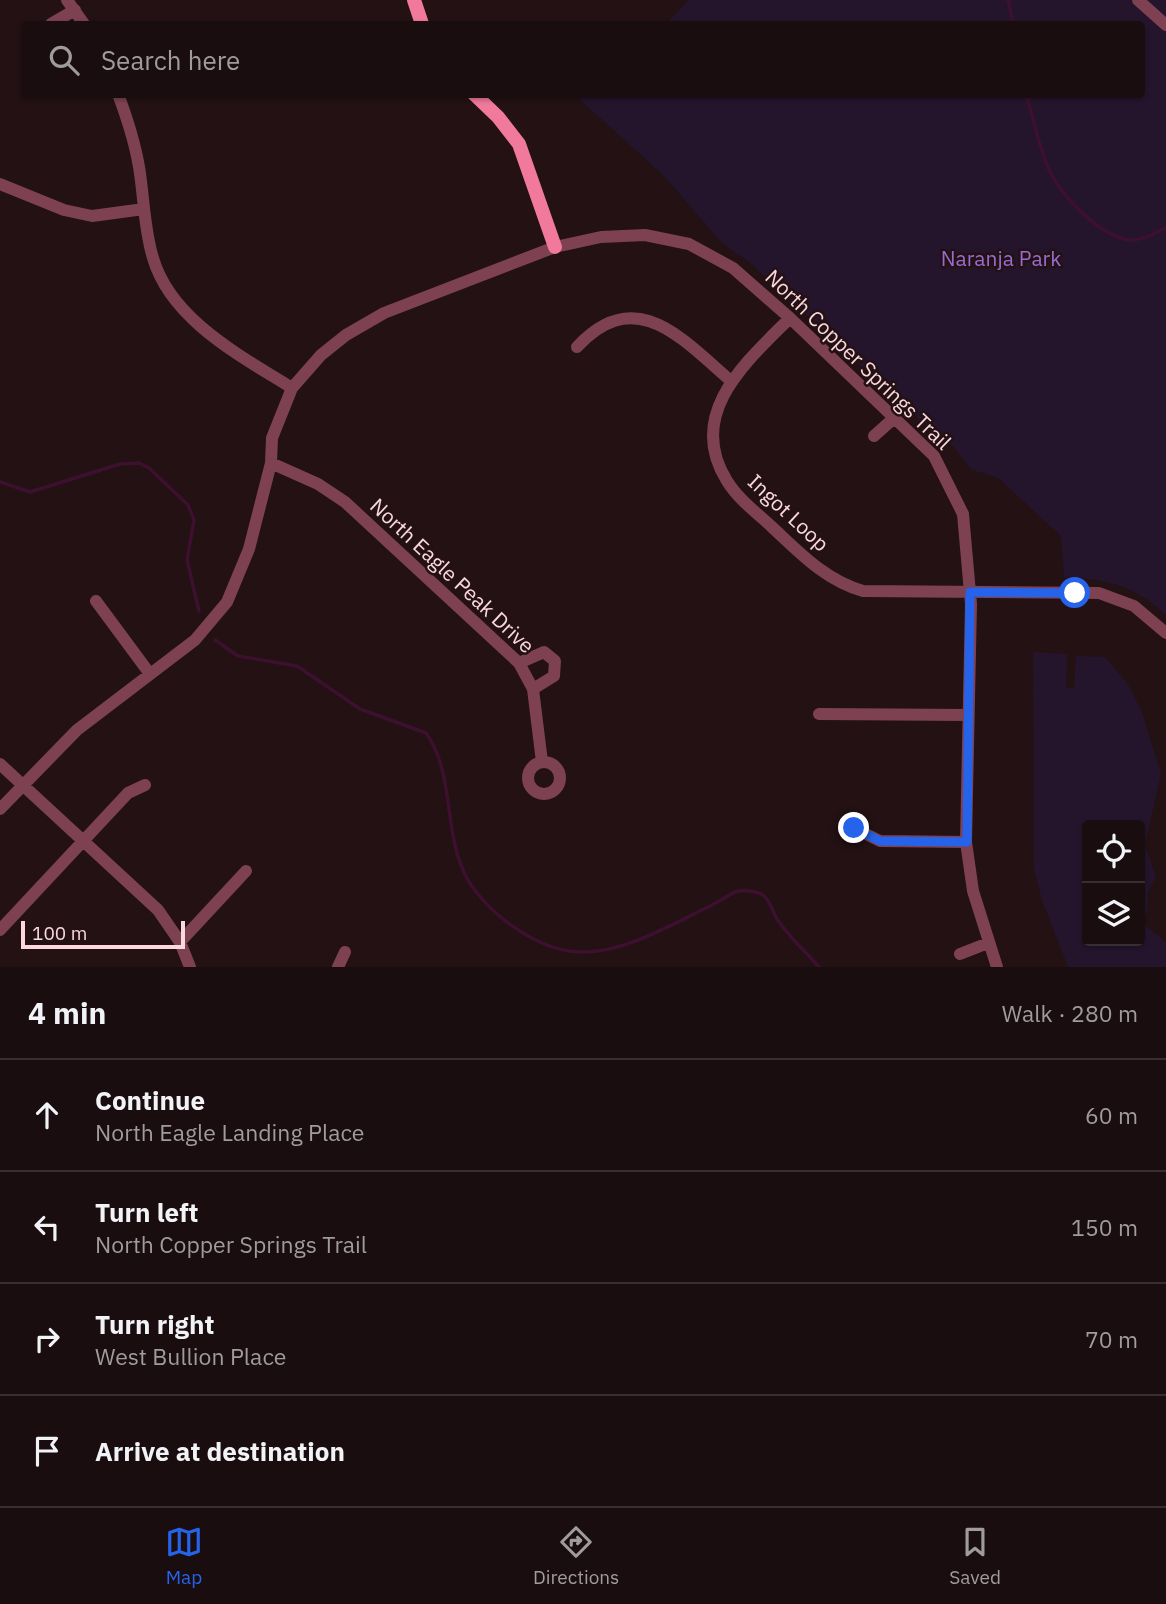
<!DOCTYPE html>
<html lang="en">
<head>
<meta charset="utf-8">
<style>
	:root { --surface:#1a0d0f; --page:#231618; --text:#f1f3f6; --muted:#9f9c9e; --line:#382d2f; --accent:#2563eb }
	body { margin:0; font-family:"IBM Plex Sans",sans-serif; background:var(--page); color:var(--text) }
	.controls { position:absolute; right:21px; bottom:21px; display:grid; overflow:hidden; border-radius:7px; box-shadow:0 2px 5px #0004 }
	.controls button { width:63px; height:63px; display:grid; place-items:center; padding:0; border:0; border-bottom:2px solid var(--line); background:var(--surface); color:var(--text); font:35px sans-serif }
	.scale { position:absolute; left:21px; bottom:18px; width:164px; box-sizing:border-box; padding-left:7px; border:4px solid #fbd7de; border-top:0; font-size:19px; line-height:24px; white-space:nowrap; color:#fbd7de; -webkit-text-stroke:5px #231114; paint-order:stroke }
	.stop { position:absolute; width:21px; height:21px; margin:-16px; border:5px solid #2563eb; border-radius:50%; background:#fff }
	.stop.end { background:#2563eb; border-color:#fff; box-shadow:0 2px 7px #0008 }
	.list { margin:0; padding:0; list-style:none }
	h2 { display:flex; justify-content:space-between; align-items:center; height:91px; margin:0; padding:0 28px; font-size:30px }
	h2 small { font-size:23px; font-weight:400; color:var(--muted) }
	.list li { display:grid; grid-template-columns:46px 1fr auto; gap:21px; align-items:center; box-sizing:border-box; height:112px; padding:0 28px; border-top:2px solid var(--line) }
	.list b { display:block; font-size:26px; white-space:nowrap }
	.list p { margin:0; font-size:23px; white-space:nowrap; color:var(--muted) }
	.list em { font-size:23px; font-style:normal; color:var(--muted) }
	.icon { flex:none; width:38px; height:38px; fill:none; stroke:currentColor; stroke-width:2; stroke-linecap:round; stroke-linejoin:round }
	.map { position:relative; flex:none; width:1166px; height:967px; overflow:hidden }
	.search { position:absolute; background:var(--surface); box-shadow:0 2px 5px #0004; left:21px; right:21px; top:21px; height:77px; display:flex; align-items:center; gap:18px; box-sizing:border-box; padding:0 24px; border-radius:7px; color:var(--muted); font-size:26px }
	.sheet { height:539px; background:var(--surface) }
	nav { display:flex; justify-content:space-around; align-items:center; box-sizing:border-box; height:98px; border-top:2px solid var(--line); background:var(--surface); font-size:19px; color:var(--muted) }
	nav a { display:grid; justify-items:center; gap:4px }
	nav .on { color:var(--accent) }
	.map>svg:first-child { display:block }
	.green { fill:#24152c; fill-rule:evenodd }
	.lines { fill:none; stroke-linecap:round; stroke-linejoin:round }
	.stream { stroke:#3d102f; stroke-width:3.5 }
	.street { stroke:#7d4152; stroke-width:12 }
	.secondary { stroke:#f0799c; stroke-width:14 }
	.route { stroke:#2563eb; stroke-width:9 }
	.labels { text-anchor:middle; stroke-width:5; stroke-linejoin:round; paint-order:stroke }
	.park-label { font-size:21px; fill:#986bd3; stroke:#231114 }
	.street-label { font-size:21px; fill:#fbd7de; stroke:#231114 }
</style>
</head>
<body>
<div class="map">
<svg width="1166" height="967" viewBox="0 0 1166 967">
	<rect width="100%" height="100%" fill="#231114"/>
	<path class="green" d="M 689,0 L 1166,0 L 1166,615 C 1133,585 1108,579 1064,577 L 1061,536 L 997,477 L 972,470 L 954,447 L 925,425 L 748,261 L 723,244 L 663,175 L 575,95 L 1142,94 L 1142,24 L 666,24 Z
		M 1033,652 L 1067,654 L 1066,687 L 1074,689 L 1076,656 L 1105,657 L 1128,684 L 1142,712 L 1161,774 L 1145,845 L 1156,878 C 1147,889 1148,894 1148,907 C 1148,912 1143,918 1143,924 L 1166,942 L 1166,967 L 1068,967 L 1042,900 L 1034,869 ZM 1087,825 L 1140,825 L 1140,941 L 1087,941 Z"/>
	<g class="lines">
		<path class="stream" d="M 1008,0 L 1013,24
			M 1026,94 C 1034,119 1039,149 1050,172 C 1063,197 1101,238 1131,240 C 1144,240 1156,233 1166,227
			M 0,482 L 30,492 L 120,464 L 139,463 L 149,468 L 188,505 L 194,520 L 187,560 L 199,611
			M 215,640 L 238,656 L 297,666 L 360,709 L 426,733 C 459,779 439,848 477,893 C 501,923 546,954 586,952 C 627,951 673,924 710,906 C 719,902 729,894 738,891 C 745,890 758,891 764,896 C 770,901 773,912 777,919 C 788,936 805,951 819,967"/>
		<path class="street" d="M 67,0 L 84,24
			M 1138,0 L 1166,25
			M 51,24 L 75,10
			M 118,94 C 127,118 135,143 139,167 C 144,197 144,229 153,258 C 171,320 241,356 292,388
			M 0,184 L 64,210 L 92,216 L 144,209
			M 790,318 C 746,362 685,414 727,481 C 738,499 757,513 772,527 C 800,553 825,580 863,591 L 1099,593 L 1134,606 L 1166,633
			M 577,347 C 636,283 683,340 731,381
			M 874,436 L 893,419
			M 271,463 L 318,484 L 345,502 L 519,663 L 533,689 L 542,762
			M 96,601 L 150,674
			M 519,663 L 544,652 L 555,661 L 554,676 L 533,689
			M 819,714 L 968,715
			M528 778a16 16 0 1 1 32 0a16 16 0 1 1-32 0Z
			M 0,764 L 158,910 L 180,942 L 190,967
			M 0,809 L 77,730 L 195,640 L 227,602 L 249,549 L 271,463 L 272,438 L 292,388 L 321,355 L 346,335 L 384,313 L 555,247 L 601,237 L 645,235 L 689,244 L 733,268 L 790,318 L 934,456 L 963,514 L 971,604 L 966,842 L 973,891 L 997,967
			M 854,828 L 880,841 L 966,842
			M 0,930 L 128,793 L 145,785
			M 180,942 L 246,871
			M 960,954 L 988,943
			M 338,967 L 345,952"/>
		<path class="secondary" d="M 414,0 L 422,24
			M 474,94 L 498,117 L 519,144 L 555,247"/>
	</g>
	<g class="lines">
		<path class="route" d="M 854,828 L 880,841 L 967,842 L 970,592 L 1075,593"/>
	</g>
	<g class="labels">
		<g class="park-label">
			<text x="1001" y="266">Naranja Park</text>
		</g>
		<g class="street-label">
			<text transform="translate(858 360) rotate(44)" y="7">North Copper Springs Trail</text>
			<text transform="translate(788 513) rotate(43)" y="7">Ingot Loop</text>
			<text transform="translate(452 576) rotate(43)" y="7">North Eagle Peak Drive</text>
		</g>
	</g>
</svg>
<div class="controls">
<button><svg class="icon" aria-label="locate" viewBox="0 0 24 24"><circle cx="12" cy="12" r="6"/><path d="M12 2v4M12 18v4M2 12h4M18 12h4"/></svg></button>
<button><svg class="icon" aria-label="layers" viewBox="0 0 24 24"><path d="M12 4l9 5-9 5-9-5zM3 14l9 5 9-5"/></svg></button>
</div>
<div class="scale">100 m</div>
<div class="stop" style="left:1075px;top:593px"></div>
<div class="stop end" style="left:854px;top:828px"></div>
<div class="search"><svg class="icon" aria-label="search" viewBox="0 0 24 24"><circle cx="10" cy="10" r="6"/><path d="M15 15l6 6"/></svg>Search here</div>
</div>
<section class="sheet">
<h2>4 min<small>Walk · 280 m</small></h2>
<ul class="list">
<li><svg class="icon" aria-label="ahead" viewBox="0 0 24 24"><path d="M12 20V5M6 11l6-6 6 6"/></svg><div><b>Continue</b><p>North Eagle Landing Place</p></div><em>60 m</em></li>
<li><svg class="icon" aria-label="left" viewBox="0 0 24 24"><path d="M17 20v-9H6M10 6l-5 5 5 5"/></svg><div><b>Turn left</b><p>North Copper Springs Trail</p></div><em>150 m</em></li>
<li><svg class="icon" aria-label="right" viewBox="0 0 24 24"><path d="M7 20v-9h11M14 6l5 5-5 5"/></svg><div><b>Turn right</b><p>West Bullion Place</p></div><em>70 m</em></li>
<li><svg class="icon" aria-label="arrive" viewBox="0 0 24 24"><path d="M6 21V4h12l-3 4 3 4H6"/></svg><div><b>Arrive at destination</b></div></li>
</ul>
</section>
<nav>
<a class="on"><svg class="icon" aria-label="map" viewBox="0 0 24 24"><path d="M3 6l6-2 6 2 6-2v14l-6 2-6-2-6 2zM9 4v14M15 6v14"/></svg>Map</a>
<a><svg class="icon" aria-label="directions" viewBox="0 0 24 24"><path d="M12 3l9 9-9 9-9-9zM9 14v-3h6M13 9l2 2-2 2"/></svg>Directions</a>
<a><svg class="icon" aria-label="saved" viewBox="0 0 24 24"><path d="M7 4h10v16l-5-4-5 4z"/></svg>Saved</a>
</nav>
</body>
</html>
